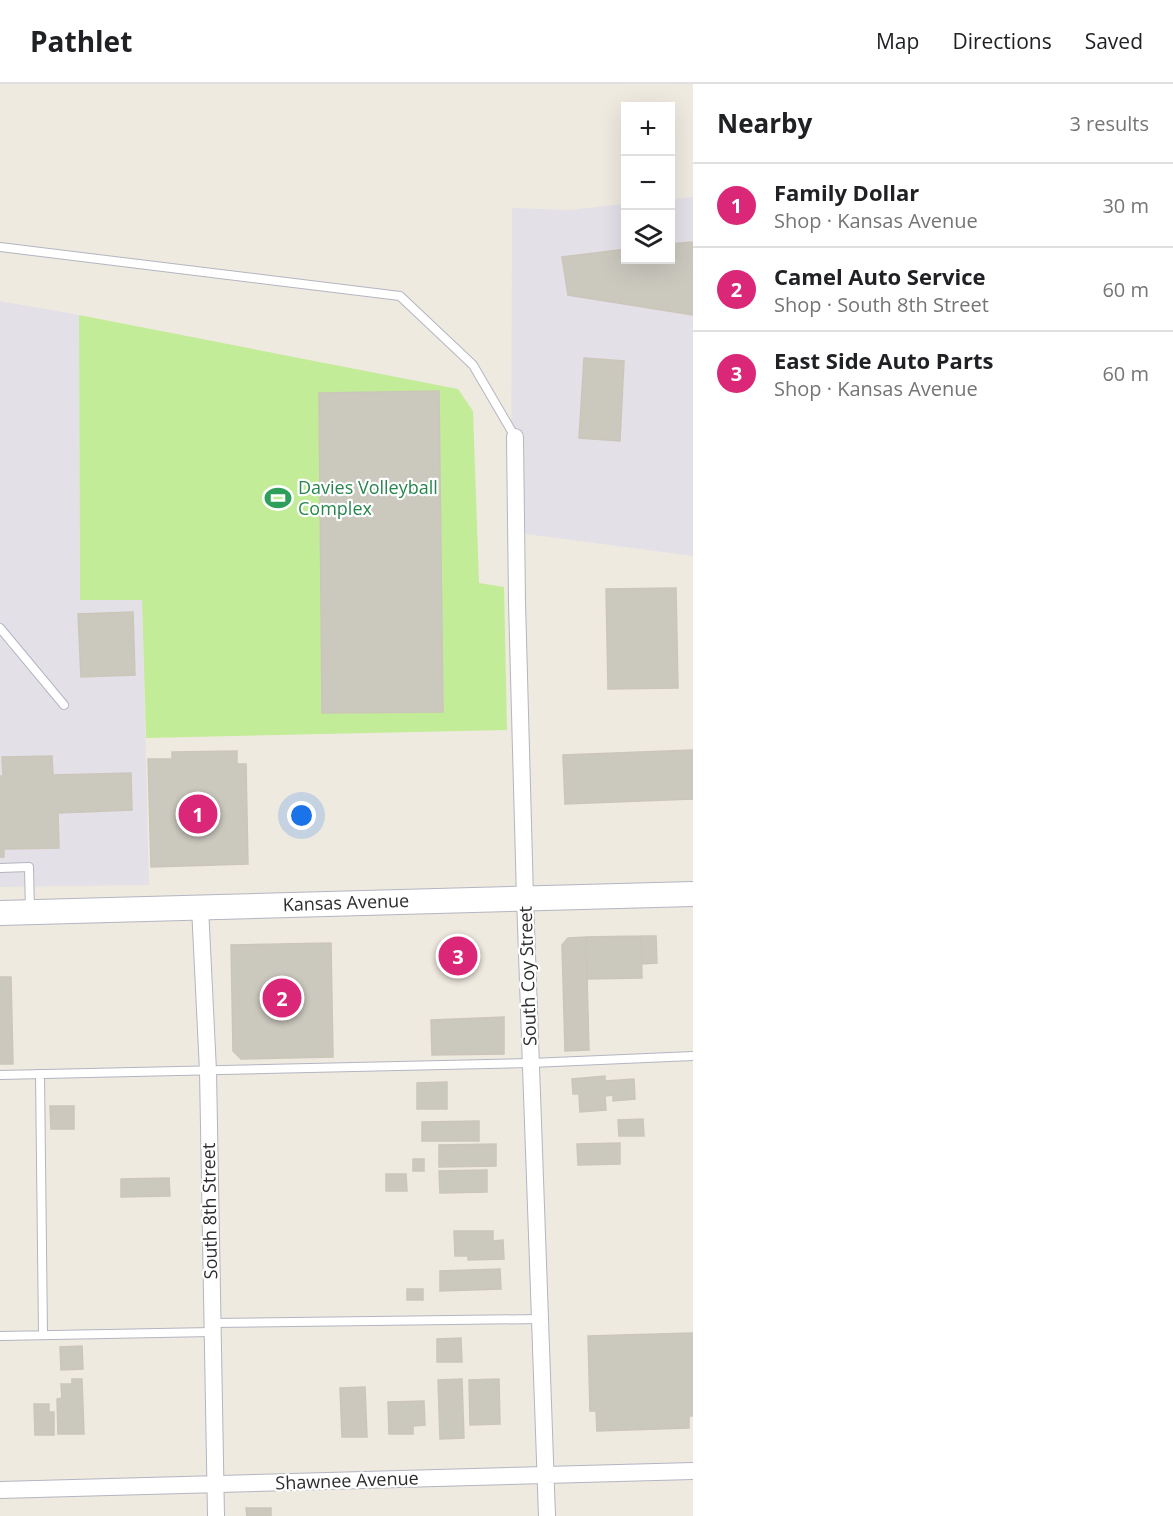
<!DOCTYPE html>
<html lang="en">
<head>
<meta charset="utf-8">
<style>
	:root { --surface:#fff; --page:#f2f2f2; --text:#202124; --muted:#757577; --line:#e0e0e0; --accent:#db2777 }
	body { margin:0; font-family:"Open Sans",sans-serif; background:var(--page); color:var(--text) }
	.controls { position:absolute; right:18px; top:18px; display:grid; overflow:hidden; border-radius:0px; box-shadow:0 6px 24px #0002 }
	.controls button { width:54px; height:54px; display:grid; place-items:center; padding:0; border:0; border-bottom:2px solid var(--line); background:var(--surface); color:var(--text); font:30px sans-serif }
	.you { position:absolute; left:302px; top:732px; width:21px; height:21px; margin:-15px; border:4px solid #fff; border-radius:50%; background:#1a73e8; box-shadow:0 0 0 9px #1a73e833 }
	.badge { display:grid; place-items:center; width:39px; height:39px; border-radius:50%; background:var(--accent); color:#fff; font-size:20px; font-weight:700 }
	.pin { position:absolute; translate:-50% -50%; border:3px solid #fff; box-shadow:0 2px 6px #0006 }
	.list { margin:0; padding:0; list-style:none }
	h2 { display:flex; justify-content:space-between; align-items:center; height:78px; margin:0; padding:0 24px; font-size:26px }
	h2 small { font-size:20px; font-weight:400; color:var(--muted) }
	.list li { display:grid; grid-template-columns:39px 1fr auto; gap:18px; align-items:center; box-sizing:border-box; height:84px; padding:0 24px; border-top:2px solid var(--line) }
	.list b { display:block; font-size:22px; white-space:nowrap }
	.list p { margin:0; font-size:20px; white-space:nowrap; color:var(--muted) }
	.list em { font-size:20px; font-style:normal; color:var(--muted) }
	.icon { flex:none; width:33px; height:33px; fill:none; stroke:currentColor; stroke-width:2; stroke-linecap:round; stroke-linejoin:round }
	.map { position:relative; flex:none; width:693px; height:1432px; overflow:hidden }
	header { display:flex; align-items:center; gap:36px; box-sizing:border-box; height:84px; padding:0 30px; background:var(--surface); border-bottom:2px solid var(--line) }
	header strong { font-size:28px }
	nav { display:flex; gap:33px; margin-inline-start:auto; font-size:21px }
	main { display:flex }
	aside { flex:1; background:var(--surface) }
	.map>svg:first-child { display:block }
	.industrial { fill:#e3e0e8 }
	.pitch { fill:#c2ec98 }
	.building { fill:#cbc8be; stroke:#cbc6b9; stroke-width:1.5 }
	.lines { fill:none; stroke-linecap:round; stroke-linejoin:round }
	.lane-casing { stroke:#b3b5c1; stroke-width:10 }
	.street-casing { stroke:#b3b5c1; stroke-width:18 }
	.secondary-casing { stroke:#b3b5c1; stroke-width:26 }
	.lane { stroke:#fff; stroke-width:8 }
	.street { stroke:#fff; stroke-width:16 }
	.secondary { stroke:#fff; stroke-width:24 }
	.labels { text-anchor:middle; stroke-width:4.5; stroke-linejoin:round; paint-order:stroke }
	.leisure-label { font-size:18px; fill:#27864d; stroke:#fff; text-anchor:start }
	.street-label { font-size:18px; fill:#2d2d2d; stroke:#fff }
</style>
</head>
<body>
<header>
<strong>Pathlet</strong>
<nav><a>Map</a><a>Directions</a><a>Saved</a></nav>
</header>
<main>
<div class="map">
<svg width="693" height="1432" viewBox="0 0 693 1432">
	<rect width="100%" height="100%" fill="#efeae0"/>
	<path class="industrial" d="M 693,113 L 693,472 L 511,448 L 512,124 L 568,126 L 625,120 L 626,176 L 670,176 L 671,115 Z
		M 0,217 L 79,231 L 80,516 L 142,515 L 149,801 L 0,803 Z"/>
	<path class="pitch" d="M 79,231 L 458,305 L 473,327 L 479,499 L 504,503 L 507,646 L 146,654 L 142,516 L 80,516 Z"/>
	<path class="building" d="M 693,158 L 693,231 L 568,211 L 562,173 L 626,165 L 626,176 L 670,176 L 670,160 Z
		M 584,274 L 624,277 L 620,357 L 579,354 Z
		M 439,307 L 443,628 L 322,629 L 319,309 Z
		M 676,504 L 678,604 L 608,605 L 606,505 Z
		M 133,528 L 135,591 L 81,593 L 78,530 Z
		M 693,666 L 693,715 L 565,720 L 563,671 Z
		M 237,667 L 237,680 L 246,680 L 248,780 L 151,783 L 148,675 L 172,675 L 172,668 Z
		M 52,672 L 53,691 L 131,689 L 132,726 L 58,729 L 59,764 L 4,765 L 4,773 L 0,773 L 0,692 L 3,692 L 2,673 Z
		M 641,852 L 642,894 L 587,895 L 586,853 Z
		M 641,852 L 656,852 L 657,879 L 642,880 Z
		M 586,853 L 589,966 L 565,967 L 562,861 L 568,854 Z
		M 331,859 L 333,973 L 241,975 L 233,967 L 231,861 Z
		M 0,893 L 11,893 L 13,980 L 0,980 Z
		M 504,933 L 504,970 L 432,971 L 431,936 Z
		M 605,992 L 605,997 L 634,995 L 635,1015 L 613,1017 L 613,1011 L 605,1012 L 606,1026 L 580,1028 L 579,1010 L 573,1010 L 572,995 Z
		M 447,998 L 447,1025 L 417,1025 L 417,999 Z
		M 50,1022 L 74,1022 L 74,1045 L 51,1045 Z
		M 643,1035 L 644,1052 L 619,1052 L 618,1036 Z
		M 479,1037 L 479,1057 L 422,1057 L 422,1038 Z
		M 620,1059 L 620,1080 L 578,1081 L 577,1060 Z
		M 496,1060 L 496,1082 L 439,1083 L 439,1061 Z
		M 413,1075 L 424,1075 L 424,1087 L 413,1087 Z
		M 487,1086 L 487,1108 L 440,1109 L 439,1087 Z
		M 386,1090 L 406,1090 L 407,1107 L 386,1107 Z
		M 169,1094 L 170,1112 L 121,1113 L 121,1095 Z
		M 454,1147 L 493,1147 L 493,1157 L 503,1156 L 504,1175 L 468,1176 L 468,1172 L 455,1172 Z
		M 500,1185 L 501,1205 L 440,1207 L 440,1187 Z
		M 407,1205 L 423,1205 L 423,1216 L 407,1216 Z
		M 693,1249 L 693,1332 L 689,1332 L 689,1344 L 597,1347 L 596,1327 L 590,1327 L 588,1252 Z
		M 461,1254 L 462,1278 L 437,1278 L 437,1255 Z
		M 82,1262 L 83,1285 L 61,1286 L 60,1263 Z
		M 72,1295 L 82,1295 L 84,1350 L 58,1350 L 57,1315 L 62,1314 L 61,1300 L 72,1300 Z
		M 462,1295 L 464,1354 L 440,1355 L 438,1296 Z
		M 499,1295 L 500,1340 L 470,1341 L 469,1296 Z
		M 365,1303 L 367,1353 L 342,1353 L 340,1304 Z
		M 424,1317 L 425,1341 L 413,1342 L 413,1350 L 389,1350 L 388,1318 Z
		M 34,1320 L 49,1320 L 49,1328 L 54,1328 L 54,1351 L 35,1351 Z
		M 246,1424 L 271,1424 L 271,1432 L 247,1432 Z"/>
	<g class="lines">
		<g class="lane-casing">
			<path id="lane" d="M 0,163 L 400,212 L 473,281 L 515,353
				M 0,544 L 64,621
				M 0,784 L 29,783 L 30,828
				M 40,990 L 43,1251
				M 0,991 L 531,979 L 693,972
				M 212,1239 L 540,1235
				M 0,1252 L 212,1248"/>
		</g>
		<g class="street-casing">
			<path id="street" d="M 515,353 L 517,518 L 525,814 L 547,1432
				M 200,823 L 208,987 L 216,1432
				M 0,1406 L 693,1387"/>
		</g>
		<g class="secondary-casing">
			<path id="secondary" d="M 0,829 L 693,810"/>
		</g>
		<use href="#lane" class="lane"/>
		<use href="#street" class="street"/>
		<use href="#secondary" class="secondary"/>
	</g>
	<defs>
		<g id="stadium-bare" transform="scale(2.07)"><path d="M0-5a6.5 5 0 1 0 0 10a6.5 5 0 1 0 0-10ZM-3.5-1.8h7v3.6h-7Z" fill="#2e9e5b" stroke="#fff" stroke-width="2.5" paint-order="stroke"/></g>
	</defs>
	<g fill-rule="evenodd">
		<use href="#stadium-bare" x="278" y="414"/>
	</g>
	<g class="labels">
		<g class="leisure-label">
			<text x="298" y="410">Davies Volleyball<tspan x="298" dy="21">Complex</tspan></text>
		</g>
		<g class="street-label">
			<text transform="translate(346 819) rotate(-2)" y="6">Kansas Avenue</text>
			<text transform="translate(528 892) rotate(-92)" y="6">South Coy Street</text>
			<text transform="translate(210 1127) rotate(-91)" y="6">South 8th Street</text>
			<text transform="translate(347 1397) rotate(-2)" y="6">Shawnee Avenue</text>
		</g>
	</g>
</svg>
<div class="controls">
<button>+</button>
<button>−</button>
<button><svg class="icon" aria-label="layers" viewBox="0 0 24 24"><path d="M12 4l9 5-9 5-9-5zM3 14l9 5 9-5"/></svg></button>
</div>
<div class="you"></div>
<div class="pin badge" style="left:198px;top:730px">1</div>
<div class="pin badge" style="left:282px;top:914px">2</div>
<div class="pin badge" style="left:458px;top:872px">3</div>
</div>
<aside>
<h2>Nearby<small>3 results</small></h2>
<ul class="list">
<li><span class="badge">1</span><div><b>Family Dollar</b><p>Shop · Kansas Avenue</p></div><em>30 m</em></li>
<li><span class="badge">2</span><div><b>Camel Auto Service</b><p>Shop · South 8th Street</p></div><em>60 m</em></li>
<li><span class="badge">3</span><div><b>East Side Auto Parts</b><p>Shop · Kansas Avenue</p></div><em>60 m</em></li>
</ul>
</aside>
</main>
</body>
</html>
